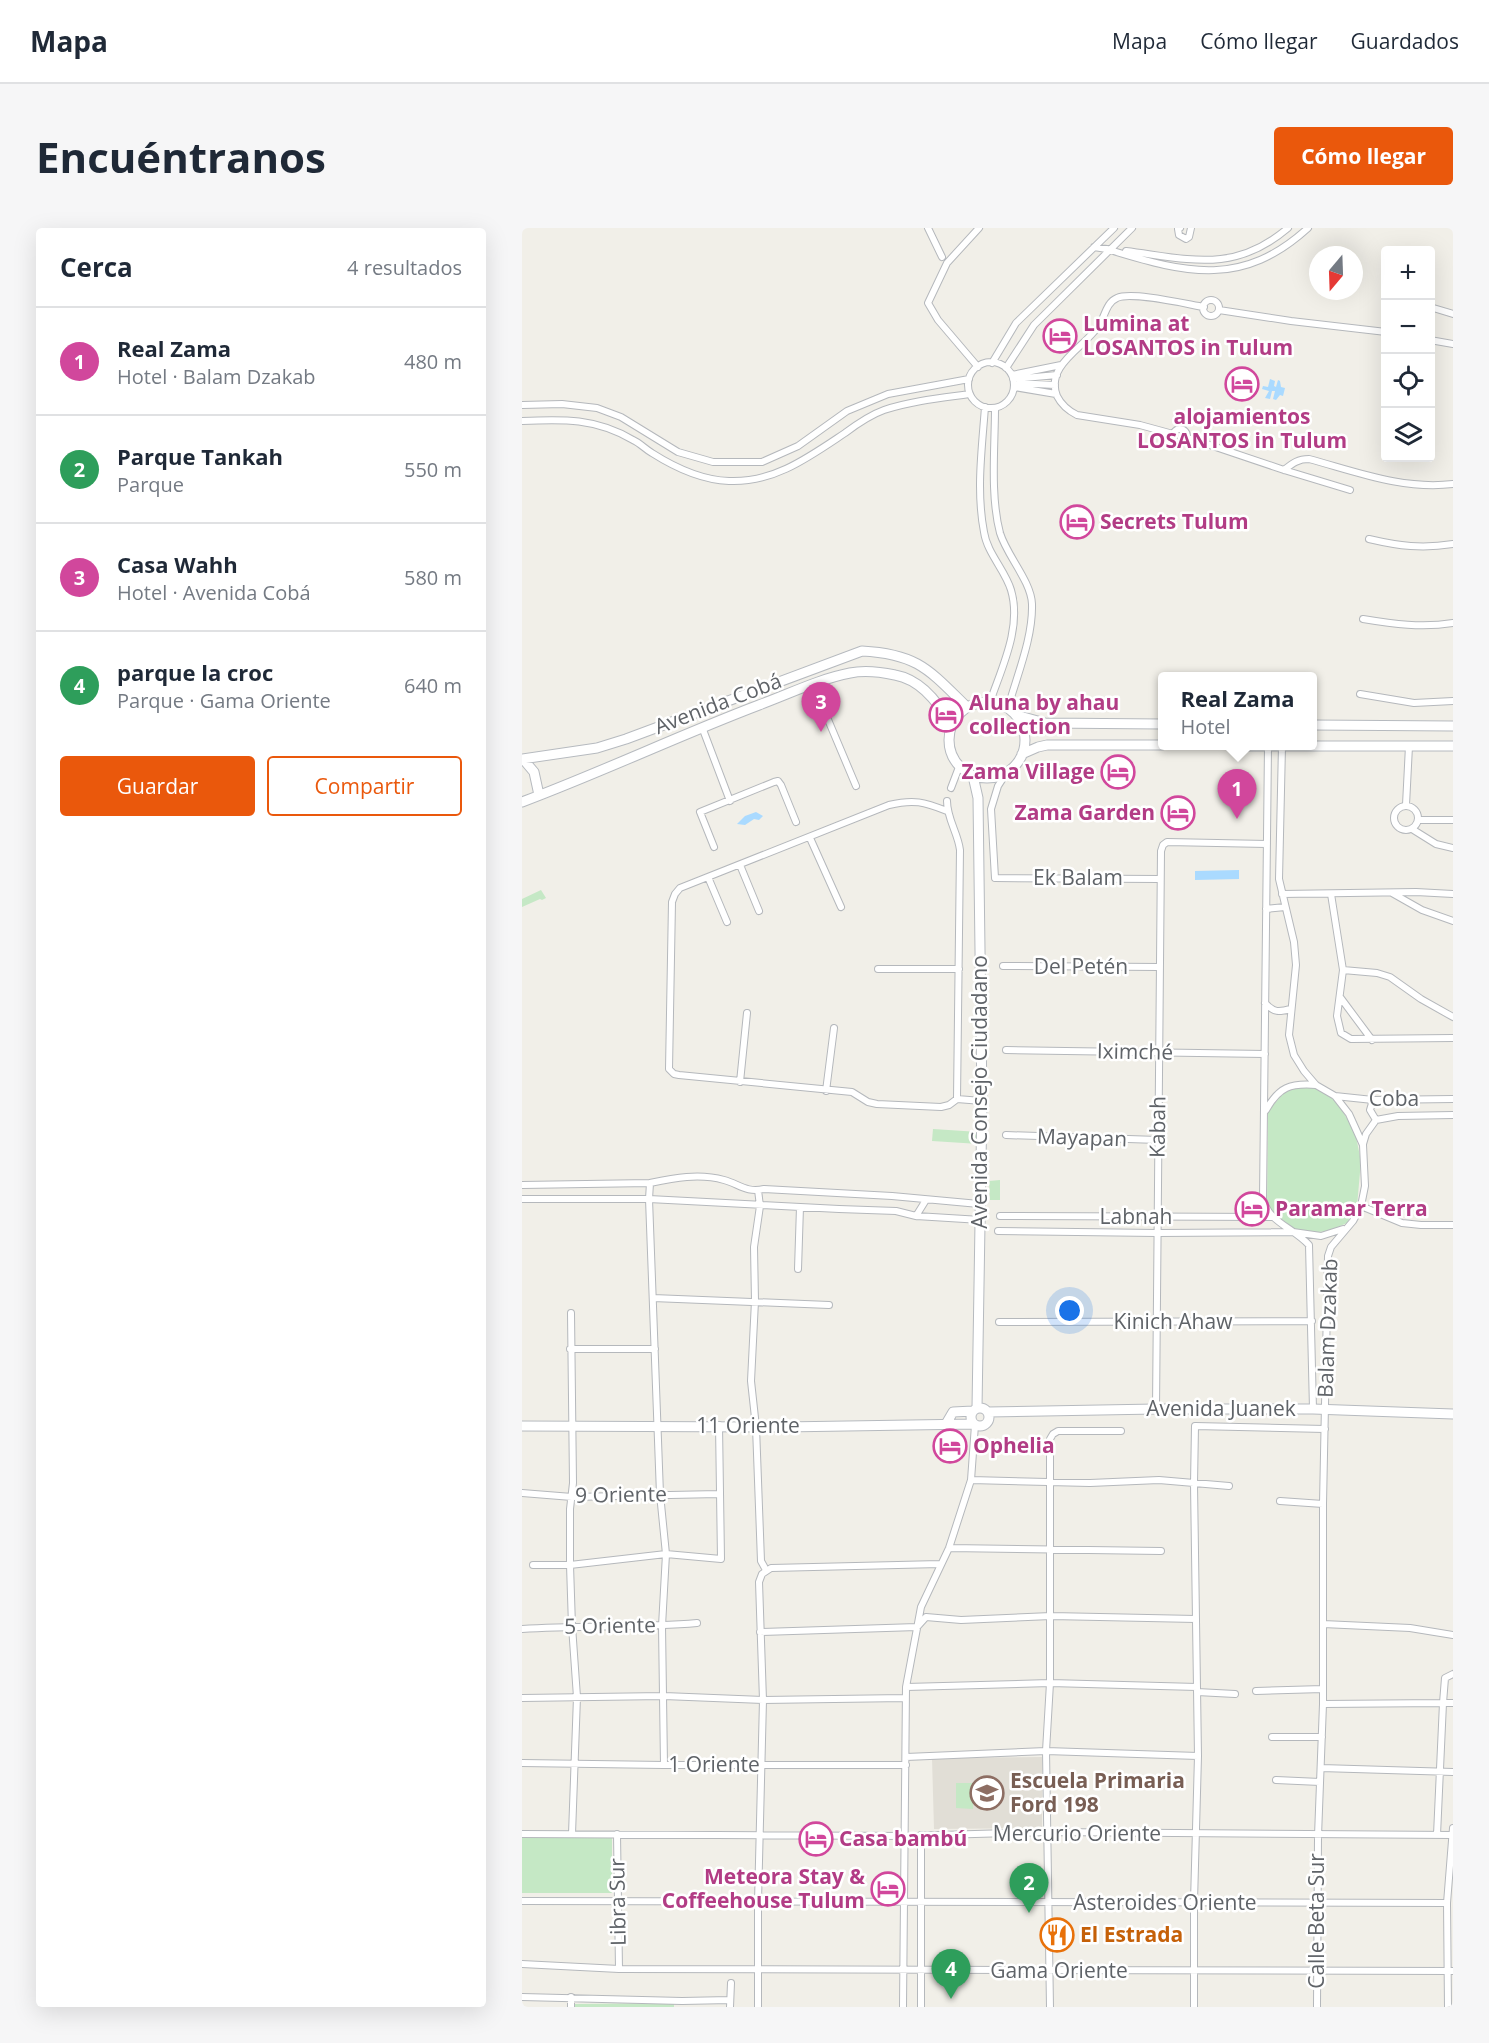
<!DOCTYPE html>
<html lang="es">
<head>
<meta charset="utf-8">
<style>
	:root { --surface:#fff; --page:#f6f6f7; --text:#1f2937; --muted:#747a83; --line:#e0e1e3; --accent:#ea580c }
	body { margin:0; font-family:"Open Sans",sans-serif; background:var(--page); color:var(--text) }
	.controls { position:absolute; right:18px; top:18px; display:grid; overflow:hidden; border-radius:6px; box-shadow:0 6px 24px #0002 }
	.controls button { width:54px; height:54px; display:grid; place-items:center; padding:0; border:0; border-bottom:2px solid var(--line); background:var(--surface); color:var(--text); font:30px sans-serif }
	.compass { position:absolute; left:787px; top:18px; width:54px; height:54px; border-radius:50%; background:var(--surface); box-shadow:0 6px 24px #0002; rotate:199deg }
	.you { position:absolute; left:548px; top:1083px; width:21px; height:21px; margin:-15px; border:4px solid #fff; border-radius:50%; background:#1a73e8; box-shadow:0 0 0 9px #1a73e833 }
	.badge { display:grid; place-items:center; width:39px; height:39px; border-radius:50%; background:var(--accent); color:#fff; font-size:20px; font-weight:700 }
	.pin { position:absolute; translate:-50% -50px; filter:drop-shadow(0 2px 3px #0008) }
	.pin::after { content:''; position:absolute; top:32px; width:21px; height:18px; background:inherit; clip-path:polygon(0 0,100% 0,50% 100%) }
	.popup { position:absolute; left:636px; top:444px; width:159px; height:78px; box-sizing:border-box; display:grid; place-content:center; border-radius:6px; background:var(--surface); filter:drop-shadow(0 2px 4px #0005); font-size:20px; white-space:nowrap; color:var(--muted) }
	.popup b { font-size:22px; color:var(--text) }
	.popup::after { content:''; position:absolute; left:50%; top:100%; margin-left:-12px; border:12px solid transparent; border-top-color:var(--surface) }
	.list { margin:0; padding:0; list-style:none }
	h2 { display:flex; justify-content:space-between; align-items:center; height:78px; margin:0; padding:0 24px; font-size:26px }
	h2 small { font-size:20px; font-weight:400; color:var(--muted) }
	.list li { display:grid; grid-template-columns:39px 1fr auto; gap:18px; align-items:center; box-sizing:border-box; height:108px; padding:0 24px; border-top:2px solid var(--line) }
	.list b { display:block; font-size:22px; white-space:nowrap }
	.list p { margin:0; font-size:20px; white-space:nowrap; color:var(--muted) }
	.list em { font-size:20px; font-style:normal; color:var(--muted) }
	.actions { display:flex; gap:12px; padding:18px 24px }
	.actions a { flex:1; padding:14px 0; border:2px solid var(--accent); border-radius:6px; text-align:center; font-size:21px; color:var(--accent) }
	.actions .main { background:var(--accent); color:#fff }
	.icon { flex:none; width:33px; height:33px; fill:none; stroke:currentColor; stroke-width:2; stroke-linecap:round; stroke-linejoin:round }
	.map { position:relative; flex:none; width:931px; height:1779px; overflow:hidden; border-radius:6px }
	header { display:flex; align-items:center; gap:36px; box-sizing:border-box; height:84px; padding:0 30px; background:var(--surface); border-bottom:2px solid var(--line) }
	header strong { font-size:28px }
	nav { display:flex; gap:33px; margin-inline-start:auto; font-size:21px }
	.intro { display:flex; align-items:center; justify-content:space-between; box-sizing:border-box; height:144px; padding:0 36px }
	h1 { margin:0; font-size:42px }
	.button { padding:15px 27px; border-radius:6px; background:var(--accent); color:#fff; font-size:21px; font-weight:700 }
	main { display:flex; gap:36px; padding:0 36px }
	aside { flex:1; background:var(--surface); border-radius:6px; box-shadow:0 6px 24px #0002 }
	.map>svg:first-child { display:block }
	.education { fill:#e1ded6 }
	.green { fill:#c5e8c5 }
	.water { fill:#aadaff }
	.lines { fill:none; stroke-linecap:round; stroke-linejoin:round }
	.street-casing { stroke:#b5b8bc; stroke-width:8 }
	.secondary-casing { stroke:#b6babf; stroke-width:11 }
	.street { stroke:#fff; stroke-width:6 }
	.secondary { stroke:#fff; stroke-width:9 }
	.labels { text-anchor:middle; stroke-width:5; stroke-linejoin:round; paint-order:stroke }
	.hotel-label { font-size:21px; font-weight:bold; fill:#b23c85; stroke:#fff; text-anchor:start }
	.street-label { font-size:21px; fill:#5f6368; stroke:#fff }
	.education-label { font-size:21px; font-weight:bold; fill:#785e54; stroke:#fff; text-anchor:start }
	.food-label { font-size:21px; font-weight:bold; fill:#c56008; stroke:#fff; text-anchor:start }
</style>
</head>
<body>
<header>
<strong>Mapa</strong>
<nav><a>Mapa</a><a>Cómo llegar</a><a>Guardados</a></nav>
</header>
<div class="intro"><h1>Encuéntranos</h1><a class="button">Cómo llegar</a></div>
<main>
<aside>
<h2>Cerca<small>4 resultados</small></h2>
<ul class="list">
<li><span class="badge" style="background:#d1479c">1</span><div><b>Real Zama</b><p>Hotel · Balam Dzakab</p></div><em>480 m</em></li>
<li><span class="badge" style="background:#2e9e5b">2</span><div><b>Parque Tankah</b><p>Parque</p></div><em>550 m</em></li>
<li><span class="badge" style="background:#d1479c">3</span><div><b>Casa Wahh</b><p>Hotel · Avenida Cobá</p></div><em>580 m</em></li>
<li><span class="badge" style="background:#2e9e5b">4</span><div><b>parque la croc</b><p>Parque · Gama Oriente</p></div><em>640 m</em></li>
</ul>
<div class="actions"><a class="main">Guardar</a><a>Compartir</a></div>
</aside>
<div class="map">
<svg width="931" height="1779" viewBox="0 0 931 1779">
	<rect width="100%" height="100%" fill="#f1efe8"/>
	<path class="education" d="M 520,1529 L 520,1600 L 412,1601 L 410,1530 Z"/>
	<path class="green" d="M 19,662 L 24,670 L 20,672 L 18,671 L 0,679 L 0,671 Z
		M 767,859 L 793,859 L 813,870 L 824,889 L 833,904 L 839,933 L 835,978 L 825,995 L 807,1003 L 785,1005 L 772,1001 L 745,979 L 746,883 Z
		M 411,901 L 457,904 L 457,916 L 410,913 Z
		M 478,952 L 478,972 L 468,972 L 467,953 Z
		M 434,1555 L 452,1555 L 451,1581 L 434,1580 Z
		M 0,1608 L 90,1608 L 90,1665 L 0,1665 Z
		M 152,1775 L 152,1779 L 53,1779 L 53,1776 Z"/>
	<path class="water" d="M 748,151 L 753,153 L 752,158 L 754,159 L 756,152 L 758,153 L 759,159 L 763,160 L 761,168 L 758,167 L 754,172 L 751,171 L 753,163 L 750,163 L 748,171 L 743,170 L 747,163 L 740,161 L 741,158 L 746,159 Z
		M 234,584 L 241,588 L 237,592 L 232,591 L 223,597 L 215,596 L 223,588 Z
		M 717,642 L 717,651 L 673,652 L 673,643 Z"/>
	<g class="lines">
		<g class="street-casing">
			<path id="street" d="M 406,0 L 420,29
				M 658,0 L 656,1 L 657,7 L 664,11 L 667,9 L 669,0
				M 572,19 L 591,22
				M 588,22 C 666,46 721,59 786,0
				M 604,23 C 667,31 712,46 766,0
				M681 80a8 8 0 1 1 16 0a8 8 0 1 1-16 0Z
				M 908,79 L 931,86
				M 697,82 L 769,93 L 864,104
				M 908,112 L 931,116
				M446 157a23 23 0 1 1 46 0a23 23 0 1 1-46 0Z
				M 470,135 L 494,95 L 592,0
				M 456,139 L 416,92 L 406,75 L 425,35 L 457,0
				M 484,140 L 512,97 L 610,0
				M 490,147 L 539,137
				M 491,151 L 535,147
				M 492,155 L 533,157
				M 492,159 L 534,166
				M 0,177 L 40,176 L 75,180 L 99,189 L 156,224 L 191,234 L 240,234 L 276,218 L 325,183 L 366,166 L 447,151
				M 463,179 C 460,220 454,263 462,304 C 465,325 483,342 489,362 C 500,399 480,439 468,474
				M 473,180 C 473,219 468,267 478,305 C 485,328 509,353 510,376 C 511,410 495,447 486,480
				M 0,193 C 41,191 74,190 111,212 C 118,215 123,221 130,225 C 152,239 180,252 207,253 C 252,255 287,229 323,205 C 335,196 348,187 362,182 C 389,173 419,170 448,166
				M651 208a7 7 0 1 1 14 0a7 7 0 1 1-14 0Z
				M 651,206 L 618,197 L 555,187 C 547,183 539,176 535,168 C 523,138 561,120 575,100 C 583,91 583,75 595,70 C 609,63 664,76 682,79
				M 664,209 L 762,242 L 828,262
				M 762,242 C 771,235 776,231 787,231 C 835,244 881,262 931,256
				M 847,311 C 877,318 900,321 931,316
				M 841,391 C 871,396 900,400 931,395
				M 291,456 L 334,558
				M 838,466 L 892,475 L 931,473
				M 180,499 L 208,573
				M 746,518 L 741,971 C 746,994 772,1000 787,1017 L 791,1181
				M 760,518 L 757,651 L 772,714 L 774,737 L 767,807 L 772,827 L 782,843 L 794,857 L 813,868 L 827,886 L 841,917 L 843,958 L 839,978 L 831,993 L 809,1019 L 806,1028 L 801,1276
				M 485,544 L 476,558 L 469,581 L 473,650 L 638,651
				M 429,560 L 437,539
				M 425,573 C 425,591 436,605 438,622 L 435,871
				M 884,577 L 887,518
				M872 590a12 12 0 1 1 24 0a12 12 0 1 1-24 0Z
				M 425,583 C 402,574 392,571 367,577 L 158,660 L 153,666 L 150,674 L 147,841 L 152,846 L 157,847 L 330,864 L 346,874 L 355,876 L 419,879 L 427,877 L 435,871 L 460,873
				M 897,592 L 931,592
				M 890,601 L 914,616 L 931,620
				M 288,610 L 319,679
				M 192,619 L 178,584 L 252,554 L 256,553 L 259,557 L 274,594
				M 218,637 L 237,683
				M 186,649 L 205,694
				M 870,665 L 900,682 L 931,693
				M 760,666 L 894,664 L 931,666
				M 809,666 L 821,742 L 815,788 L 819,805 L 829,811 L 931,810
				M 744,681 L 763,679
				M 481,738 L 637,739
				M 356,741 L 437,741
				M 821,742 L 855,745 L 868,749 L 899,771 L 931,789
				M 818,769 L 850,812
				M 743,775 C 752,785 757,784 769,781
				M 484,822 L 743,826
				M 218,854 L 225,785
				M 304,863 L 312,800
				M 813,868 L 851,872 L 931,871
				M 851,872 L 848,882 L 854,892
				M 744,882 C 757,859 768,855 794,857
				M 484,907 L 636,912
				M 841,916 L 844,906 L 854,892 L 876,888 L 931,887
				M 0,957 L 128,955
				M 236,962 L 238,978 L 232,1019 L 233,1073 L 229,1153 L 234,1199 L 239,1333 L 244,1342
				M 0,971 L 127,971 L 317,981 L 374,983 L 394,988 L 459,992
				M 839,978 L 880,995 L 899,997 L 931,997
				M 394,988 L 404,972
				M 478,988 L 751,989
				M 476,1003 L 635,1005 L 771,1004 L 799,1008 L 821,1001
				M 276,1041 L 278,979
				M 131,1070 L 307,1077
				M 49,1085 L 51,1255 L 48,1281 L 48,1337 L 50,1398 L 55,1469 L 50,1606
				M 477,1094 L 790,1093
				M 48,1121 L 133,1121
				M 634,1181 L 639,623 L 641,617 L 645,614 L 745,616
				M 449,1252 L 568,1255 L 637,1252 L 707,1258
				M 0,1265 L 50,1269 L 197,1266
				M 758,1273 L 801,1276 L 801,1476 L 796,1608 L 795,1779
				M 427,1320 L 639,1323
				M 11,1337 L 48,1337 L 144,1326 L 199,1331 L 197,1197
				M 801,1396 L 888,1400 L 931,1407
				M 0,1401 C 58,1397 117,1400 175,1395
				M 238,1404 L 395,1399 L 404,1389 L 439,1392 L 529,1388 L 674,1391
				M 931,1446 L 923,1450 L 921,1475 L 931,1475
				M 384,1459 L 528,1455 L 675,1459
				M 734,1463 L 801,1461
				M 675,1464 L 713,1466
				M 0,1470 L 142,1468 L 241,1472 L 383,1470
				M 801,1476 L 921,1475 L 915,1607
				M 750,1509 L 800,1509
				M 384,1529 L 524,1523 L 676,1528
				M 0,1535 L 142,1537 L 384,1537
				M 142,1537 L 140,1398 L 144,1326 L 138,1266 L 127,971 L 128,955 C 152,950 177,945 202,952 C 217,956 224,965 242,961 L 370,968 L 457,976
				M 799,1540 L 931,1544
				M 754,1552 L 798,1554
				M 0,1606 L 384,1608 L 526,1604 L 931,1607
				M 95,1606 L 97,1741
				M 0,1673 L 925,1675
				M 0,1736 L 97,1741 L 931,1743
				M 0,1769 L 160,1773 L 208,1772
				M 49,1769 L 49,1779
				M 208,1779 L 209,1755
				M 236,1779 L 236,1674 L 241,1472 L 237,1354 L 240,1346 L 249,1340 L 418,1336
				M 381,1779 L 384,1459 L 399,1379 L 427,1320 L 449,1252 L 453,1197
				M 399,1779 L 399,1607
				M 528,1779 L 524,1523 L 528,1455 L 528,1211 L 531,1206 L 536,1203 L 599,1203
				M 672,1779 L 672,1674 L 676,1528 L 672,1256 L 673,1198 L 803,1201
				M 926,1779 L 925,1675 L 931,1600"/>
		</g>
		<g class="secondary-casing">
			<path id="secondary" d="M427 512a38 38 0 1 1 76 0a38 38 0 1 1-76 0Z
				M 494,487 L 523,495 L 640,496
				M 790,497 L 931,498
				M 712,518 L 931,518
				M 500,526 L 516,519 L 525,517 L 640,517
				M 0,531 L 75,520 L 104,511 L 340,423 C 396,426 407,442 445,479
				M 1,531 L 12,544 L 17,567
				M 451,548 L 456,570 L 460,873 L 455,1180
				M 0,574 C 80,544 158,507 237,477 C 267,466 297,451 328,445 C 342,442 359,444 373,447 C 400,452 417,475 429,498
				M449 1189a9 9 0 1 1 18 0a9 9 0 1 1-18 0Z
				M 466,1184 L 634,1181 L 791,1181 L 931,1186
				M 424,1196 L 431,1184 L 451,1183
				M 0,1198 L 261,1199 L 452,1196"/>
		</g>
		<use href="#street" class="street"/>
		<use href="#secondary" class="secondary"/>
	</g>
	<defs>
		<g id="hotel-ring" transform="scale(1.725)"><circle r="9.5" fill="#fff" stroke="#d1479c" stroke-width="1.5"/><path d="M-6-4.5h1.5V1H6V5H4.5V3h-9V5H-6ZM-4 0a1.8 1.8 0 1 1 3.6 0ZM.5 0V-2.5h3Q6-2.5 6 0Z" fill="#d1479c"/></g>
		<g id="school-ring" transform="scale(1.725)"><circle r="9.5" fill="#fff" stroke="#8d6e63" stroke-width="1.5"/><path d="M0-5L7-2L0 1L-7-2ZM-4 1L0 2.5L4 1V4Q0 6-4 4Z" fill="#8d6e63"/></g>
		<g id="restaurant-ring" transform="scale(1.725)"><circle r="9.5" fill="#fff" stroke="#e8710a" stroke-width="1.5"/><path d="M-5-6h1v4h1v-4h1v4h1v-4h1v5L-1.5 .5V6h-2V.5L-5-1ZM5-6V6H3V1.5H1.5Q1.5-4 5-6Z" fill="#e8710a"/></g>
	</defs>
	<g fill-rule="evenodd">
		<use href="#hotel-ring" x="538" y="108"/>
		<use href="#hotel-ring" x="720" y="156"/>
		<use href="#hotel-ring" x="555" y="294"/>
		<use href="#hotel-ring" x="424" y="487"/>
		<use href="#hotel-ring" x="596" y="544"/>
		<use href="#hotel-ring" x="656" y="585"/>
		<use href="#hotel-ring" x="730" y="981"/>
		<use href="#hotel-ring" x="428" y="1218"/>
		<use href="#school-ring" x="465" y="1565"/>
		<use href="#hotel-ring" x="294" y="1611"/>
		<use href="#hotel-ring" x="366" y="1661"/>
		<use href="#restaurant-ring" x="535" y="1707"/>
	</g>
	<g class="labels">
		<g class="hotel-label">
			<text x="561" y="103">Lumina at<tspan x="561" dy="24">LOSANTOS in Tulum</tspan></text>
			<text x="720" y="196" text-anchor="middle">alojamientos<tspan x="720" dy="24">LOSANTOS in Tulum</tspan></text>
			<text x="578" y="301">Secrets Tulum</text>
			<text x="447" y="482">Aluna by ahau<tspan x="447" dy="24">collection</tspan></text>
			<text x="573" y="551" text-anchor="end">Zama Village</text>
			<text x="633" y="592" text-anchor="end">Zama Garden</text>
			<text x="753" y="988">Paramar Terra</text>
			<text x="451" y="1225">Ophelia</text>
			<text x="317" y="1618">Casa bambú</text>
			<text x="343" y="1656" text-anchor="end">Meteora Stay &amp;<tspan x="343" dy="24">Coffeehouse Tulum</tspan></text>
		</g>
		<g class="street-label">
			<text transform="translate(196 476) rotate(-21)" y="7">Avenida Cobá</text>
			<text x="556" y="657">Ek Balam</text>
			<text x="559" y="746">Del Petén</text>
			<text transform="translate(613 824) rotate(1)" y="7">Iximché</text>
			<text transform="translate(458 864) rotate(-90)" y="7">Avenida Consejo Ciudadano</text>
			<text x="872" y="878">Coba</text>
			<text transform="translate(636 899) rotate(-89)" y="7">Kabah</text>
			<text transform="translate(560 910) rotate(2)" y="7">Mayapan</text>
			<text x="614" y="996">Labnah</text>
			<text x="651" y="1101">Kinich Ahaw</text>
			<text transform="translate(806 1100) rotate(-88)" y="7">Balam Dzakab</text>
			<text x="699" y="1188">Avenida Juanek</text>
			<text x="226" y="1205">11 Oriente</text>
			<text transform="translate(99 1267) rotate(-1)" y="7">9 Oriente</text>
			<text transform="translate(88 1398) rotate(-1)" y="7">5 Oriente</text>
			<text x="192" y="1544">1 Oriente</text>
			<text x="555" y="1613">Mercurio Oriente</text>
			<text transform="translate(96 1674) rotate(-91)" y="7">Libra Sur</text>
			<text x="643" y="1682">Asteroides Oriente</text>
			<text transform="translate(795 1693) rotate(-90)" y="7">Calle Beta Sur</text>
			<text x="537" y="1750">Gama Oriente</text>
		</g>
		<g class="education-label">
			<text x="488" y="1560">Escuela Primaria<tspan x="488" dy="24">Ford 198</tspan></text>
		</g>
		<g class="food-label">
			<text x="558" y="1714">El Estrada</text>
		</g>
	</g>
</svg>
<div class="controls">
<button>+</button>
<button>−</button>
<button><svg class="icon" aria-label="locate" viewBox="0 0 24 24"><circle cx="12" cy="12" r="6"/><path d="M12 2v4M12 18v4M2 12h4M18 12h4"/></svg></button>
<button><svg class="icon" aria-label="layers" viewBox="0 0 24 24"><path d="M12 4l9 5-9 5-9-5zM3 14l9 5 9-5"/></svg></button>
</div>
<svg class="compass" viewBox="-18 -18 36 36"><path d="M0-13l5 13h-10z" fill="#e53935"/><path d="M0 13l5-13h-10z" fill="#747a83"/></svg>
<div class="you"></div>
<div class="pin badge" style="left:715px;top:591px;background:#d1479c">1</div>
<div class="popup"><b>Real Zama</b>Hotel</div>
<div class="pin badge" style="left:507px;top:1685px;background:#2e9e5b">2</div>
<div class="pin badge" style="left:299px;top:504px;background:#d1479c">3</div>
<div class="pin badge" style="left:429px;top:1771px;background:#2e9e5b">4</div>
</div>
</main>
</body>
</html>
